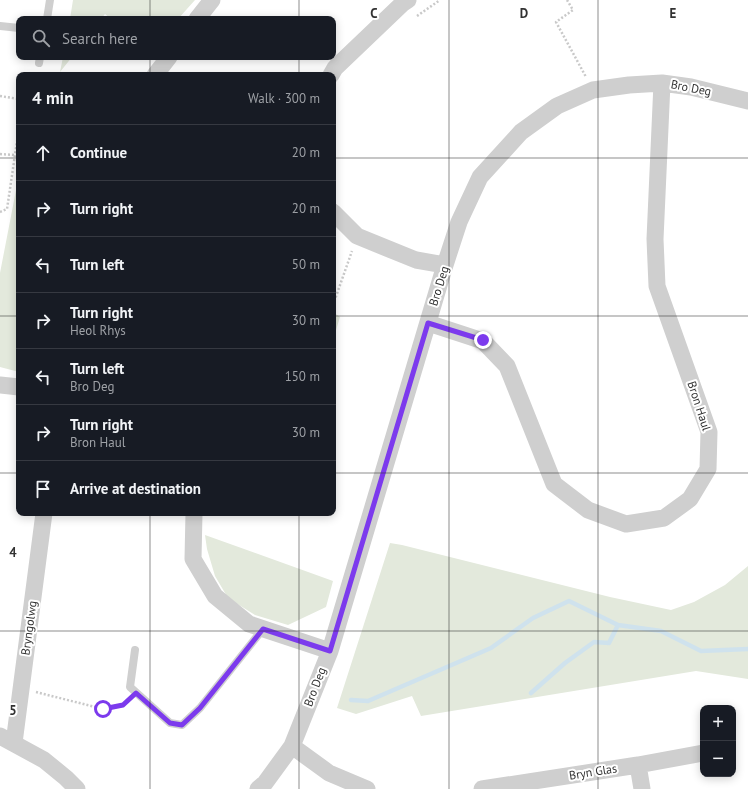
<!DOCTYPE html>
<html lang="en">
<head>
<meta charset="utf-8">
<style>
	:root { --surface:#171b24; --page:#20242c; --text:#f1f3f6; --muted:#9ea1a6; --line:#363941 }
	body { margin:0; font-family:"PT Sans",sans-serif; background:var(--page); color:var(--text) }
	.controls { position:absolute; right:12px; bottom:12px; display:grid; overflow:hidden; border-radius:8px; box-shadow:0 2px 10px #0003 }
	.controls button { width:36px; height:36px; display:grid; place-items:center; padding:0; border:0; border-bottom:1px solid var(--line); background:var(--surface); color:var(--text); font:20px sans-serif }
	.stop { position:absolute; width:12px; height:12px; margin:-9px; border:3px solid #7c3aed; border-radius:50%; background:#fff }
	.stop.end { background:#7c3aed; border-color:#fff; box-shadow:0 1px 4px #0008 }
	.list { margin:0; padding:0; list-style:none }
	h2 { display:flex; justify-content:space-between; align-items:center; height:52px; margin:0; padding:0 16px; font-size:17px }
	h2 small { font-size:13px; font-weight:400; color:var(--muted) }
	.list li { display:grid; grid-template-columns:26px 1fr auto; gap:12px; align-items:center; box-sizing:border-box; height:56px; padding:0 16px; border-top:1px solid var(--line) }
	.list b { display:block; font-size:15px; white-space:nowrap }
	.list p { margin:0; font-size:13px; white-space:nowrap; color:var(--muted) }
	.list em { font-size:13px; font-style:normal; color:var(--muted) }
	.icon { flex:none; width:22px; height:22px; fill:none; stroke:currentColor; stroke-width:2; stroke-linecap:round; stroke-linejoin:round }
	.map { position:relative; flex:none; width:748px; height:789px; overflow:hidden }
	.search { position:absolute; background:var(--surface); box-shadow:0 2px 10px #0003; left:16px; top:16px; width:320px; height:44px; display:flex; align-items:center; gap:10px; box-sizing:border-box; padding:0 14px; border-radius:8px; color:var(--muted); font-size:15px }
	.panel { position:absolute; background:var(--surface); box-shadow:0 2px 10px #0003; left:16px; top:72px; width:320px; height:444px; border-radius:8px }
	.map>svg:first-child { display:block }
	.green { fill:#e3e9dc }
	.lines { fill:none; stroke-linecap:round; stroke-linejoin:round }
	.stream { stroke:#cfe2ed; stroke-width:4.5 }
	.path { stroke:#c9c9c9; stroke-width:2.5; stroke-dasharray:2 2; stroke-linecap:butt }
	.service { stroke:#cfcfcf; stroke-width:8 }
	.minor { stroke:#cfcfcf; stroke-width:17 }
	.route { stroke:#7c3aed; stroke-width:5 }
	.grid { fill:none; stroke:#323232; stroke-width:1; stroke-opacity:0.55 }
	.labels { text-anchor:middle; stroke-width:4; stroke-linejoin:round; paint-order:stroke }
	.street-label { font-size:12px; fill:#323232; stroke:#fff }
	.grid-label { font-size:13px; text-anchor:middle; font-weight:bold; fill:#323232; stroke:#fff; stroke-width:4; stroke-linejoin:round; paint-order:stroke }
</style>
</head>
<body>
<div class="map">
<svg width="748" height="789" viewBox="0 0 748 789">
	<rect width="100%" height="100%" fill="#fff"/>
	<path class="green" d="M 73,0 L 195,0 L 178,19 L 111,19 L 105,14 L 101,19 L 70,19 Z
		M 63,57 L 72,57 L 60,72 Z
		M 17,185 L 19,185 L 19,372 L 0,367 L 0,273 Z
		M 333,312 L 340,317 L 333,340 Z
		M 205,535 L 333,581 L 326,607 L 288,625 L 255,615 L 228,598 L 215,576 L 207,549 Z
		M 390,543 L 402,545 L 610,597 L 671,610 L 694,602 L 725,585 L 748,566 L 748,679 L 696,671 L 421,716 L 412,696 L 356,714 L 337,708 Z"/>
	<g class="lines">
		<path class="stream" d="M 531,693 L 565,663 L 594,642 L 609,643 L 618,625
			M 351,700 L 368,701 L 491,648 L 533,618 L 569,601 L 618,625 L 661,631 L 701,651 L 748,649"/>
		<path class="path" d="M 567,0 L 573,10 L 556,22 L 586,77
			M 417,16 L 440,0
			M 0,96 L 19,99
			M 0,154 L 14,155
			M 0,212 L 7,209 L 19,128
			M 333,305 L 352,251
			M 36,692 L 103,709 L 123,705 L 128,700"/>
		<path class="service" d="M 47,19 L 50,0
			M 0,26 L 19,28
			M 39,63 L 40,57
			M 135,650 L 130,687 L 170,723 L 182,725 L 200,708 L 263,629"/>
		<path class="minor" d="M 197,19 L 212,0
			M 155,75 L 169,57
			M 331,75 L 335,68 L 402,4 L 408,0
			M 333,212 L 357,236 L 416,260 L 445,265
			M 428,323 L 483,341 L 507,366 L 554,484 L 588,510 L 626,524 L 664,518 L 690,499 L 708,469 L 709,432 L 657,286 L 655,239 L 662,83
			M 0,385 L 19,387
			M 194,513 L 193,559 L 215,596 L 249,624 L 330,651
			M 0,736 L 44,760 L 66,778 L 77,789
			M 14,743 L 44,513
			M 292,746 L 329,773 L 367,789
			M 638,765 L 642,789
			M 258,789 L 265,783 L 292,746 L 330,651 L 445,265 L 459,222 L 480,177 L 521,132 L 557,106 L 593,90 L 629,85 L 662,83 L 691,87 L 748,101
			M 482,789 L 638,765 L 703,753"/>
	</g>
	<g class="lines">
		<path class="route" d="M 103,709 L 123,705 L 136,693 L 170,723 L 182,725 L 200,708 L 263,629 L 330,651 L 428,323 L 483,340"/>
	</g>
	<path class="grid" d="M 150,0 L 150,19M 299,0 L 299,19M 449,0 L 449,789M 598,0 L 598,789M 150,57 L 150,75M 299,57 L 299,75M 0,158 L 19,158M 333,158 L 748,158M 0,316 L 19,316M 333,316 L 748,316M 0,473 L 19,473M 333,473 L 748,473M 150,513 L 150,789M 299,513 L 299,789M 0,631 L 748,631"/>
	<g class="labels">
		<g class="street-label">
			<text transform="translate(691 88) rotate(11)" y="4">Bro Deg</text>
			<text transform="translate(439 286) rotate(-73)" y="4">Bro Deg</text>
			<text transform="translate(699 406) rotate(72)" y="4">Bron Haul</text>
			<text transform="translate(29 628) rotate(-82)" y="4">Bryngolwg</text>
			<text transform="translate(315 687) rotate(-69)" y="4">Bro Deg</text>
			<text transform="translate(593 772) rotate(-9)" y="4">Bryn Glas</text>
		</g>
	</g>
	<g class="grid-label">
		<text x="374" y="18">C</text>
		<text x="524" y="18">D</text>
		<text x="673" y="18">E</text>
		<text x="13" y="557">4</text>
		<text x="13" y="715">5</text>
	</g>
</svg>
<div class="controls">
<button>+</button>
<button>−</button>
</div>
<div class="stop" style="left:103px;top:709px"></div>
<div class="stop end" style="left:483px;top:340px"></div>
<div class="search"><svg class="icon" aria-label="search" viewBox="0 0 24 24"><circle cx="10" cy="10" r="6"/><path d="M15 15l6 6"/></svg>Search here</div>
<section class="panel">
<h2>4 min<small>Walk · 300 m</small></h2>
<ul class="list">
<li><svg class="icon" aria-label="ahead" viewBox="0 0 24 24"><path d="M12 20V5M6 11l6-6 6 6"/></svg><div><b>Continue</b></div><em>20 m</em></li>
<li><svg class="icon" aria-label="right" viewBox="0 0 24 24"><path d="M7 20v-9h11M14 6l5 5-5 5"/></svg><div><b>Turn right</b></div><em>20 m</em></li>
<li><svg class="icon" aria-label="left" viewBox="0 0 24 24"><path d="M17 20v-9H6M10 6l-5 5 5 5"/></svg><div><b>Turn left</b></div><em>50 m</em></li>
<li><svg class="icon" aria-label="right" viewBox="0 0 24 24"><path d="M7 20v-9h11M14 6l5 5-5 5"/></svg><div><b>Turn right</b><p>Heol Rhys</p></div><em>30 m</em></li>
<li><svg class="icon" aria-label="left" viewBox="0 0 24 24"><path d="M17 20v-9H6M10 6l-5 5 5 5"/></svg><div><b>Turn left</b><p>Bro Deg</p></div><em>150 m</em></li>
<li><svg class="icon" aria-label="right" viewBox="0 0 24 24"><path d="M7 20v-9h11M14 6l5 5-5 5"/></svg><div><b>Turn right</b><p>Bron Haul</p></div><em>30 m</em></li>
<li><svg class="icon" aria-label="arrive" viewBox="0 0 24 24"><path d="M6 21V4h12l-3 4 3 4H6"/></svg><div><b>Arrive at destination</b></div></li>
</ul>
</section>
</div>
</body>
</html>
